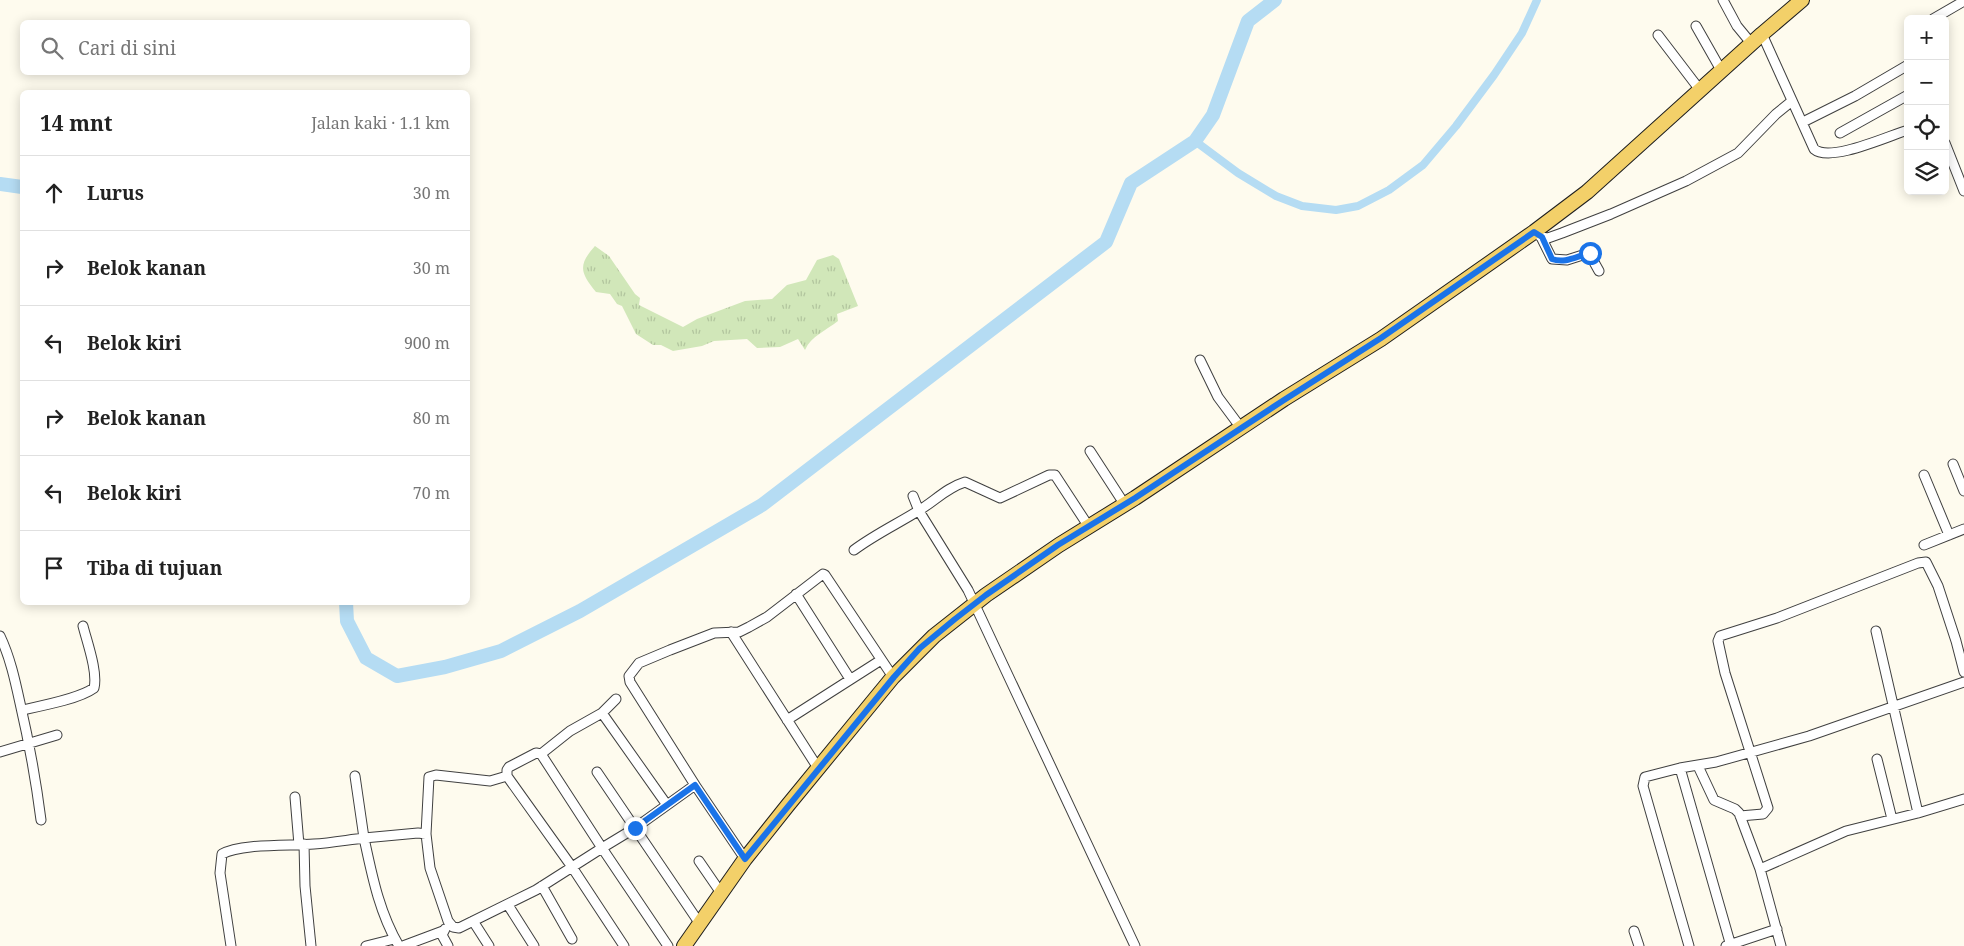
<!DOCTYPE html>
<html lang="id">
<head>
<meta charset="utf-8">
<style>
	:root { --surface:#fff; --page:#f6f6f6; --text:#222; --muted:#767676; --line:#e0e0e0 }
	body { margin:0; font-family:"Noto Serif",serif; background:var(--page); color:var(--text) }
	.controls { position:absolute; right:15px; top:15px; display:grid; overflow:hidden; border-radius:8px; box-shadow:0 2px 12px #0003 }
	.controls button { width:45px; height:45px; display:grid; place-items:center; padding:0; border:0; border-bottom:1px solid var(--line); background:var(--surface); color:var(--text); font:25px sans-serif }
	.stop { position:absolute; width:15px; height:15px; margin:-11px; border:4px solid #1a73e8; border-radius:50%; background:#fff }
	.stop.end { background:#1a73e8; border-color:#fff; box-shadow:0 1px 5px #0008 }
	.list { margin:0; padding:0; list-style:none }
	h2 { display:flex; justify-content:space-between; align-items:center; height:65px; margin:0; padding:0 20px; font-size:21px }
	h2 small { font-size:16px; font-weight:400; color:var(--muted) }
	.list li { display:grid; grid-template-columns:32px 1fr auto; gap:15px; align-items:center; box-sizing:border-box; height:75px; padding:0 20px; border-top:1px solid var(--line) }
	.list b { display:block; font-size:19px; white-space:nowrap }
	.list em { font-size:16px; font-style:normal; color:var(--muted) }
	.icon { flex:none; width:28px; height:28px; fill:none; stroke:currentColor; stroke-width:2; stroke-linecap:round; stroke-linejoin:round }
	.map { position:relative; flex:none; width:1964px; height:946px; overflow:hidden }
	.search { position:absolute; background:var(--surface); box-shadow:0 2px 12px #0003; left:20px; top:20px; width:450px; height:55px; display:flex; align-items:center; gap:12px; box-sizing:border-box; padding:0 18px; border-radius:8px; color:var(--muted); font-size:19px }
	.panel { position:absolute; background:var(--surface); box-shadow:0 2px 12px #0003; left:20px; top:90px; width:450px; height:515px; border-radius:8px }
	.map>svg:first-child { display:block }
	.grass { fill:url(#grass-tufts) }
	.lines { fill:none; stroke-linecap:round; stroke-linejoin:round }
	.canal { stroke:#b5dcf3; stroke-width:8 }
	.river { stroke:#b5dcf3; stroke-width:14 }
	.street-casing { stroke:#404040; stroke-width:11 }
	.primary-casing { stroke:#1e1e1e; stroke-width:16 }
	.street { stroke:#fff; stroke-width:9 }
	.primary { stroke:#f3d069; stroke-width:14 }
	.route { stroke:#1a73e8; stroke-width:6 }
</style>
</head>
<body>
<div class="map">
<svg width="1964" height="946" viewBox="0 0 1964 946">
	<defs>
		<pattern id="grass-tufts" width="24" height="20" patternUnits="userSpaceOnUse" patternTransform="scale(1.25)"><rect width="24" height="20" fill="#d1e7b9"/><path d="M3 7l-1-3M5 7V3M7 7l1-3M15 17l-1-3M17 17v-4M19 17l1-3" fill="none" stroke="#b2c59e"/></pattern>
	</defs>
	<rect width="100%" height="100%" fill="#fefbee"/>
	<path class="grass" d="M 595,246 L 609,256 L 635,294 L 640,298 L 639,305 L 683,327 L 697,319 L 745,301 L 772,299 L 787,285 L 806,280 L 817,260 L 833,255 L 839,259 L 858,306 L 837,314 L 838,321 C 827,330 811,336 805,350 L 798,339 L 780,347 L 757,348 L 747,339 L 714,341 L 702,346 L 673,351 L 661,345 L 653,345 L 636,334 L 622,306 L 617,304 L 610,294 L 596,292 C 581,273 577,266 595,246 Z"/>
	<g class="lines">
		<path class="canal" d="M 1195,141 L 1238,173 L 1276,196 L 1302,206 L 1336,210 L 1358,206 L 1389,190 L 1423,165 L 1456,126 L 1494,75 L 1522,33 L 1537,0"/>
		<path class="river" d="M 0,184 L 22,187
			M 346,602 L 347,621 L 366,658 L 397,676 L 445,667 L 501,651 L 580,611 L 762,505 L 1106,242 L 1131,183 L 1195,141 L 1213,115 L 1248,21 L 1275,0"/>
		<g class="street-casing">
			<path id="street" d="M 1723,0 L 1737,26 L 1751,43
				M 1933,19 L 1964,1
				M 1696,26 L 1721,70
				M 1762,34 L 1814,149 C 1830,163 1888,136 1908,130
				M 1658,35 L 1700,90
				M 1803,122 L 1855,96 L 1908,65
				M 1840,133 L 1908,95
				M 1945,143 L 1964,191
				M 1534,232 L 1541,237 L 1548,238 L 1562,233 L 1611,214 L 1686,181 L 1738,153 L 1776,114 L 1792,101
				M 1541,237 L 1552,259 L 1567,260 L 1589,253 L 1599,271
				M 1200,360 L 1218,397 L 1241,428
				M 1090,451 L 1125,505
				M 1953,464 L 1964,491
				M 1924,475 L 1949,535
				M 913,496 L 919,511 L 968,590 L 1135,946
				M 1924,545 L 1964,529
				M 854,550 C 874,535 897,524 918,511 C 935,501 946,488 965,482 L 1000,498 L 1049,475 L 1055,475 L 1089,527
				M 796,594 L 850,679
				M 1876,631 L 1918,813
				M 731,632 L 818,768
				M 0,636 C 10,657 15,680 20,703 C 29,742 36,781 41,820
				M 22,710 C 41,706 79,699 94,688 C 98,672 87,642 83,626
				M 602,713 L 616,699
				M 787,720 L 881,660
				M 0,752 L 57,735
				M 541,754 L 570,731 L 602,713 L 667,805
				M 1877,759 L 1892,819
				M 1698,766 L 1714,800 L 1735,809 L 1739,813 L 1760,869
				M 1680,768 L 1645,777 L 1643,786 L 1689,946
				M 597,772 L 700,924
				M 355,776 L 364,838 L 418,833 L 426,834 L 430,868 L 448,921 L 453,927 L 459,928 L 536,890 C 558,876 580,862 602,848 L 541,754 L 536,753 L 509,767 L 507,770 L 507,776 L 572,867 L 624,946
				M 695,785 L 745,859
				M 295,797 L 299,845
				M 1740,816 L 1763,814 L 1768,808 L 1725,673 L 1718,641 L 1720,636 L 1777,618 L 1918,563 L 1926,562 L 1938,586 L 1956,641 L 1964,672
				M 426,834 L 429,777 L 436,775 L 490,781 L 507,776
				M 304,844 L 305,886 L 311,946
				M 699,861 L 721,893
				M 542,886 L 572,939
				M 508,905 L 534,946
				M 473,921 L 489,946
				M 445,929 L 442,935 L 448,946
				M 1634,931 L 1639,946
				M 231,946 L 220,873 L 222,854 C 241,843 291,846 314,844 C 330,843 347,840 364,838 C 372,875 379,912 399,946
				M 366,946 L 394,939
				M 403,946 L 443,931
				M 668,946 L 602,848 L 635,828 L 695,785 L 630,682 L 629,676 L 639,663 L 670,650 L 714,633 L 739,632 L 749,627 L 767,617 L 823,574 L 825,575 L 893,677
				M 1726,946 L 1777,929
				M 1731,946 L 1680,768 L 1716,762 L 1809,736 L 1964,682
				M 1781,946 L 1760,869 L 1846,831 L 1918,813 L 1964,799"/>
		</g>
		<g class="primary-casing">
			<path id="primary" d="M 684,946 L 745,859 L 788,805 L 893,677 L 934,636 L 986,595 L 1059,545 L 1135,498 L 1284,399 L 1381,339 L 1534,232 L 1587,192 L 1762,34 L 1802,0"/>
		</g>
		<use href="#street" class="street"/>
		<use href="#primary" class="primary"/>
	</g>
	<g class="lines">
		<path class="route" d="M 635,828 L 695,785 L 745,859 L 894,677 L 920,648 L 955,619 L 986,595 L 1058,545 L 1135,498 L 1284,400 L 1381,338 L 1534,232 L 1542,237 L 1552,259 C 1565,264 1577,256 1590,253"/>
	</g>
</svg>
<div class="controls">
<button>+</button>
<button>−</button>
<button><svg class="icon" aria-label="locate" viewBox="0 0 24 24"><circle cx="12" cy="12" r="6"/><path d="M12 2v4M12 18v4M2 12h4M18 12h4"/></svg></button>
<button><svg class="icon" aria-label="layers" viewBox="0 0 24 24"><path d="M12 4l9 5-9 5-9-5zM3 14l9 5 9-5"/></svg></button>
</div>
<div class="stop" style="left:1590px;top:253px"></div>
<div class="stop end" style="left:635px;top:828px"></div>
<div class="search"><svg class="icon" aria-label="search" viewBox="0 0 24 24"><circle cx="10" cy="10" r="6"/><path d="M15 15l6 6"/></svg>Cari di sini</div>
<section class="panel">
<h2>14 mnt<small>Jalan kaki · 1.1 km</small></h2>
<ul class="list">
<li><svg class="icon" aria-label="ahead" viewBox="0 0 24 24"><path d="M12 20V5M6 11l6-6 6 6"/></svg><div><b>Lurus</b></div><em>30 m</em></li>
<li><svg class="icon" aria-label="right" viewBox="0 0 24 24"><path d="M7 20v-9h11M14 6l5 5-5 5"/></svg><div><b>Belok kanan</b></div><em>30 m</em></li>
<li><svg class="icon" aria-label="left" viewBox="0 0 24 24"><path d="M17 20v-9H6M10 6l-5 5 5 5"/></svg><div><b>Belok kiri</b></div><em>900 m</em></li>
<li><svg class="icon" aria-label="right" viewBox="0 0 24 24"><path d="M7 20v-9h11M14 6l5 5-5 5"/></svg><div><b>Belok kanan</b></div><em>80 m</em></li>
<li><svg class="icon" aria-label="left" viewBox="0 0 24 24"><path d="M17 20v-9H6M10 6l-5 5 5 5"/></svg><div><b>Belok kiri</b></div><em>70 m</em></li>
<li><svg class="icon" aria-label="arrive" viewBox="0 0 24 24"><path d="M6 21V4h12l-3 4 3 4H6"/></svg><div><b>Tiba di tujuan</b></div></li>
</ul>
</section>
</div>
</body>
</html>
